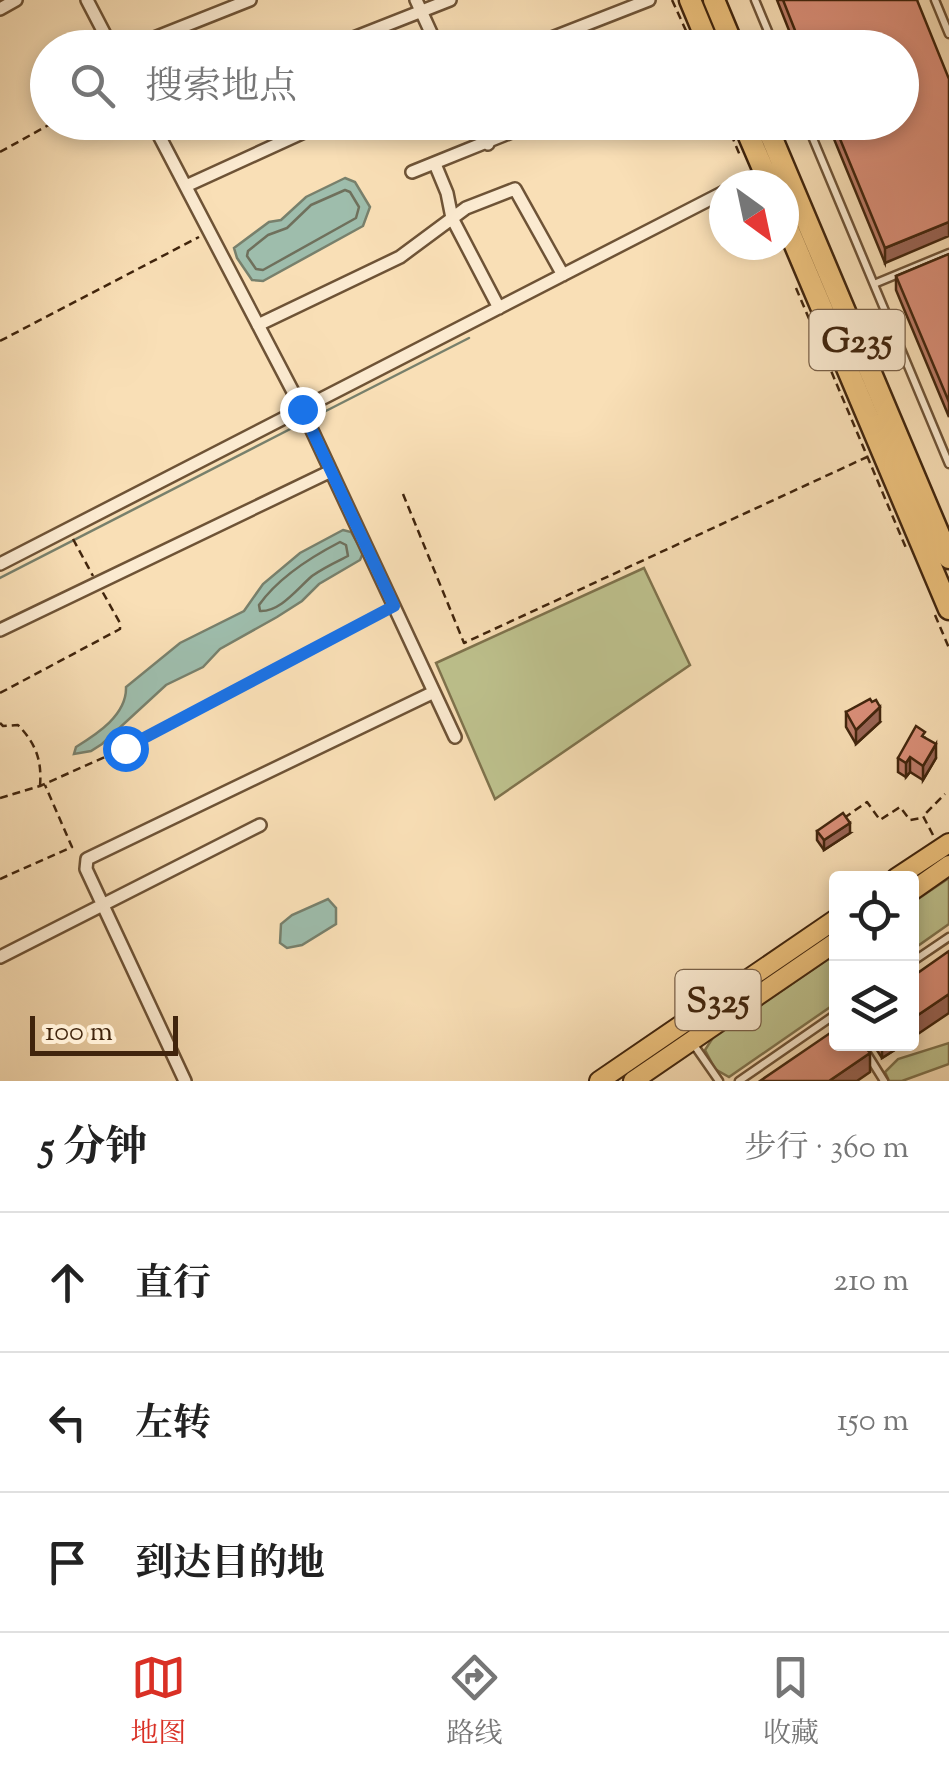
<!DOCTYPE html>
<html lang="zh">
<head>
<meta charset="utf-8">
<style>
	:root { --surface:#fff; --page:#f2f2f2; --text:#222; --muted:#767676; --line:#e0e0e0; --accent:#d93025 }
	body { margin:0; font-family:"Sorts Mill Goudy","Noto Serif SC",serif; background:var(--page); color:var(--text) }
	.controls { position:absolute; right:30px; bottom:30px; display:grid; overflow:hidden; border-radius:10px; box-shadow:0 5px 15px #0003 }
	.controls button { width:90px; height:90px; display:grid; place-items:center; padding:0; border:0; border-bottom:2px solid var(--line); background:var(--surface); color:var(--text); font:50px sans-serif }
	.compass { position:absolute; left:709px; top:170px; width:90px; height:90px; border-radius:50%; background:var(--surface); box-shadow:0 5px 15px #0003; rotate:147deg }
	.scale { position:absolute; left:30px; bottom:25px; width:148px; box-sizing:border-box; padding-left:10px; border:5px solid #40240c; border-top:0; font-size:28px; line-height:35px; white-space:nowrap; color:#40240c; -webkit-text-stroke:8px #fbead0; paint-order:stroke }
	.stop { position:absolute; width:30px; height:30px; margin:-22px; border:8px solid #1a73e8; border-radius:50%; background:#fff }
	.stop.end { background:#1a73e8; border-color:#fff; box-shadow:0 2px 10px #0008 }
	.list { margin:0; padding:0; list-style:none }
	h2 { display:flex; justify-content:space-between; align-items:center; height:130px; margin:0; padding:0 40px; font-size:42px }
	h2 small { font-size:32px; font-weight:400; color:var(--muted) }
	.list li { display:grid; grid-template-columns:65px 1fr auto; gap:30px; align-items:center; box-sizing:border-box; height:140px; padding:0 40px; border-top:2px solid var(--line) }
	.list b { display:block; font-size:38px; white-space:nowrap }
	.list em { font-size:32px; font-style:normal; color:var(--muted) }
	.icon { flex:none; width:55px; height:55px; fill:none; stroke:currentColor; stroke-width:2; stroke-linecap:round; stroke-linejoin:round }
	.map { position:relative; flex:none; width:949px; height:1081px; overflow:hidden }
	.search { position:absolute; background:var(--surface); box-shadow:0 5px 15px #0003; left:30px; right:30px; top:30px; height:110px; display:flex; align-items:center; gap:25px; box-sizing:border-box; padding:0 35px; border-radius:55px; color:var(--muted); font-size:38px }
	.sheet { height:550px; background:var(--surface) }
	nav { display:flex; justify-content:space-around; align-items:center; box-sizing:border-box; height:140px; border-top:2px solid var(--line); background:var(--surface); font-size:28px; color:var(--muted) }
	nav a { display:grid; justify-items:center; gap:5px }
	nav .on { color:var(--accent) }
	.map>svg:first-child { display:block }
	.green { fill:#bec28e; stroke:#7f734d; stroke-width:2.5 }
	.water { fill:#9ebdac; stroke:#78806c; stroke-width:2.5 }
	.lines { fill:none; stroke-linecap:round; stroke-linejoin:round }
	.shore { stroke:#6f705c; stroke-width:2.5 }
	.stream { stroke:#78806c; stroke-width:2.5 }
	.lane-casing { stroke:#6e5336; stroke-width:11 }
	.street-casing { stroke:#6e5336; stroke-width:16 }
	.primary-casing { stroke:#40240c; stroke-width:22 }
	.highway-casing { stroke:#40240c; stroke-width:25 }
	.path { stroke:#40240c; stroke-width:2.5; stroke-dasharray:8 5; stroke-linecap:butt }
	.lane { stroke:#fbead0; stroke-width:6 }
	.street { stroke:#fbead0; stroke-width:11 }
	.primary { stroke:#ecc07b; stroke-width:18 }
	.highway { stroke:#ecc07b; stroke-width:20 }
	.wall { fill:#bc7b68; stroke:#40240c; stroke-width:2.5 }
	.shaded-wall { fill:#996455; stroke:#40240c; stroke-width:2.5 }
	.building { fill:#db8f79; stroke:#40240c; stroke-width:2.5 }
	.route { stroke:#1a73e8; stroke-width:12 }
	.labels { text-anchor:middle; stroke-width:9; stroke-linejoin:round; paint-order:stroke }
	.shield { fill:#fbead0; stroke:#785f47; stroke-width:2.5 }
	.shield-label { font-size:35px; font-weight:bold; fill:#40240c }
</style>
</head>
<body>
<div class="map">
<svg width="949" height="1081" viewBox="0 0 949 1081">
	<rect width="100%" height="100%" fill="#f9dfb6"/>
	<filter id="stains"><feTurbulence type="fractalNoise" baseFrequency=".002" numOctaves="4"/><feColorMatrix values="0 0 0 0 .2 0 0 0 0 .09 0 0 0 0 .02 0 0 0 .5 -.17"/></filter>
	<radialGradient id="worn" r=".72"><stop offset=".6" stop-color="#630" stop-opacity="0"/><stop offset="1" stop-color="#630" stop-opacity=".3"/></radialGradient>
	<path class="green" d="M 644,568 L 690,665 L 495,799 L 436,663 Z
		M 949,878 L 949,924 L 912,950 L 912,903 Z
		M 836,954 L 836,1003 L 729,1077 L 715,1069 L 705,1050 L 714,1036 Z
		M 949,1043 L 949,1064 L 902,1081 L 889,1081 L 885,1072 L 898,1059 Z"/>
	<path class="water" d="M 345,178 L 355,182 L 370,207 L 363,226 L 263,281 L 252,280 L 237,258 L 234,248 L 269,222 L 281,220 L 306,197 Z
		M 343,530 L 351,532 L 363,553 L 360,560 L 319,584 L 302,601 L 277,617 L 220,649 L 203,667 L 166,685 L 102,744 L 91,751 L 74,754 L 76,747 C 97,734 127,715 126,687 L 180,643 L 244,611 L 263,584 L 300,553 Z
		M 328,899 L 336,908 L 336,924 L 302,945 L 287,948 L 280,943 L 281,924 L 292,915 Z"/>
	<g class="lines">
		<path class="shore" d="M 345,190 L 350,192 L 359,207 L 356,218 L 263,270 L 256,269 L 247,256 L 248,251 L 268,235 L 287,228 L 311,205 Z
			M 340,542 L 346,545 L 348,556 C 336,562 323,568 312,576 C 297,589 280,612 260,611 L 259,605 C 278,578 311,557 340,542 Z"/>
		<path class="stream" d="M 316,416 L 469,338
			M 0,578 L 300,424"/>
		<g class="lane-casing">
			<path id="lane" d="M 755,0 L 775,48
				M 935,0 L 949,34
				M 806,122 L 949,464
				M 874,284 L 949,253
				M 912,962 L 949,937
				M 861,1044 L 884,1081
				M 694,1045 L 719,1081
				M 739,1081 L 836,1014"/>
		</g>
		<g class="street-casing">
			<path id="street" d="M 87,0 L 112,48
				M 416,0 L 438,48
				M 0,9 L 16,0
				M 129,48 L 250,0
				M 328,48 L 450,0
				M 526,48 L 649,0
				M 152,122 L 302,409 L 455,737
				M 478,122 L 488,144
				M 435,164 L 447,193 L 452,218 L 499,308
				M 412,172 L 536,122
				M 738,185 L 764,172
				M 186,186 L 326,122
				M 258,325 L 400,257 L 466,208 L 515,189 L 563,275
				M 0,564 L 724,192
				M 0,630 L 331,471
				M 0,957 L 260,825
				M 185,1081 L 86,869 L 87,859 L 434,692"/>
		</g>
		<g class="primary-casing">
			<path id="primary" d="M 896,878 L 949,843
				M 912,891 L 949,865
				M 599,1081 L 836,919
				M 633,1081 L 836,942"/>
		</g>
		<g class="highway-casing">
			<path id="highway" d="M 690,0 L 710,48
				M 714,0 L 734,48
				M 743,122 L 770,185
				M 765,122 L 949,558
				M 784,219 L 949,609"/>
		</g>
		<path class="path" d="M 672,0 L 688,35
			M 726,122 L 741,158
			M 0,152 L 54,122
			M 796,288 L 906,548
			M 0,341 L 199,237
			M 403,494 L 464,643 L 867,457
			M 73,539 L 93,576
			M 935,615 L 949,648
			M 0,693 L 120,629 L 120,623 L 102,591
			M 0,723 L 3,726 L 18,725 C 36,744 42,760 40,786
			M 0,798 L 40,786 L 125,748 L 264,672 L 384,612
			M 844,818 L 867,802 L 880,820 L 900,807 L 910,820 L 922,818
			M 933,835 L 923,816 L 945,794
			M 0,879 L 72,847 L 45,785"/>
		<use href="#lane" class="lane"/>
		<use href="#street" class="street"/>
		<use href="#primary" class="primary"/>
		<use href="#highway" class="highway"/>
	</g>
	<path class="wall" d="M 777,0 L 917,0 L 885,263 L 827,122 L 902,122 L 902,48 L 796,48 Z
		M 949,254 L 949,417 L 896,290 L 896,276 Z
		M 846,712 L 880,722 L 856,744 L 846,727 Z
		M 925,738 L 936,758 L 923,780 L 910,772 L 906,777 L 898,772 L 898,758 Z
		M 817,831 L 850,833 L 824,850 L 817,840 Z
		M 873,1044 L 904,1044 L 882,1058 Z"/>
	<path class="shaded-wall" d="M 949,222 L 949,236 L 885,263 L 885,248 Z
		M 880,707 L 880,722 L 856,744 L 856,730 Z
		M 936,744 L 936,758 L 923,780 L 923,766 Z
		M 910,757 L 910,772 L 906,777 L 906,763 Z
		M 850,823 L 850,833 L 824,850 L 824,840 Z
		M 949,994 L 949,1013 L 912,1038 L 912,1019 Z
		M 882,1044 L 904,1044 L 882,1058 Z
		M 870,1053 L 870,1072 L 857,1081 L 829,1081 Z"/>
	<path class="building" d="M 783,0 L 917,0 L 949,79 L 949,222 L 885,248 L 833,122 L 902,122 L 902,48 L 802,48 Z
		M 949,254 L 949,402 L 896,276 Z
		M 870,699 L 872,702 L 876,700 L 880,707 L 856,730 L 846,712 Z
		M 916,726 L 925,732 L 922,736 L 936,744 L 923,766 L 910,757 L 906,763 L 898,758 Z
		M 843,813 L 850,823 L 824,840 L 817,831 Z
		M 949,951 L 949,994 L 912,1019 L 912,977 Z
		M 836,1029 L 836,1044 L 863,1044 L 870,1053 L 829,1081 L 760,1081 Z"/>
	<g class="lines">
		<path class="route" d="M 125,748 L 394,606 L 302,409"/>
	</g>
	<g class="labels">
		<g class="shield">
			<rect x="809.5" y="310" width="95" height="60" rx="8"/>
			<rect x="675.5" y="970" width="85" height="60" rx="8"/>
		</g>
		<g class="shield-label">
			<text x="857" y="352">G235</text>
			<text x="718" y="1012">S325</text>
		</g>
	</g>
	<rect width="100%" height="100%" filter="url(#stains)"/>
	<rect width="100%" height="100%" fill="url(#worn)"/>
</svg>
<div class="controls">
<button><svg class="icon" aria-label="locate" viewBox="0 0 24 24"><circle cx="12" cy="12" r="6"/><path d="M12 2v4M12 18v4M2 12h4M18 12h4"/></svg></button>
<button><svg class="icon" aria-label="layers" viewBox="0 0 24 24"><path d="M12 4l9 5-9 5-9-5zM3 14l9 5 9-5"/></svg></button>
</div>
<svg class="compass" viewBox="-18 -18 36 36"><path d="M0-13l5 13h-10z" fill="#e53935"/><path d="M0 13l5-13h-10z" fill="#767676"/></svg>
<div class="scale">100 m</div>
<div class="stop" style="left:125px;top:748px"></div>
<div class="stop end" style="left:302px;top:409px"></div>
<div class="search"><svg class="icon" aria-label="search" viewBox="0 0 24 24"><circle cx="10" cy="10" r="6"/><path d="M15 15l6 6"/></svg>搜索地点</div>
</div>
<section class="sheet">
<h2>5 分钟<small>步行 · 360 m</small></h2>
<ul class="list">
<li><svg class="icon" aria-label="ahead" viewBox="0 0 24 24"><path d="M12 20V5M6 11l6-6 6 6"/></svg><div><b>直行</b></div><em>210 m</em></li>
<li><svg class="icon" aria-label="left" viewBox="0 0 24 24"><path d="M17 20v-9H6M10 6l-5 5 5 5"/></svg><div><b>左转</b></div><em>150 m</em></li>
<li><svg class="icon" aria-label="arrive" viewBox="0 0 24 24"><path d="M6 21V4h12l-3 4 3 4H6"/></svg><div><b>到达目的地</b></div></li>
</ul>
</section>
<nav>
<a class="on"><svg class="icon" aria-label="map" viewBox="0 0 24 24"><path d="M3 6l6-2 6 2 6-2v14l-6 2-6-2-6 2zM9 4v14M15 6v14"/></svg>地图</a>
<a><svg class="icon" aria-label="directions" viewBox="0 0 24 24"><path d="M12 3l9 9-9 9-9-9zM9 14v-3h6M13 9l2 2-2 2"/></svg>路线</a>
<a><svg class="icon" aria-label="saved" viewBox="0 0 24 24"><path d="M7 4h10v16l-5-4-5 4z"/></svg>收藏</a>
</nav>
</body>
</html>
